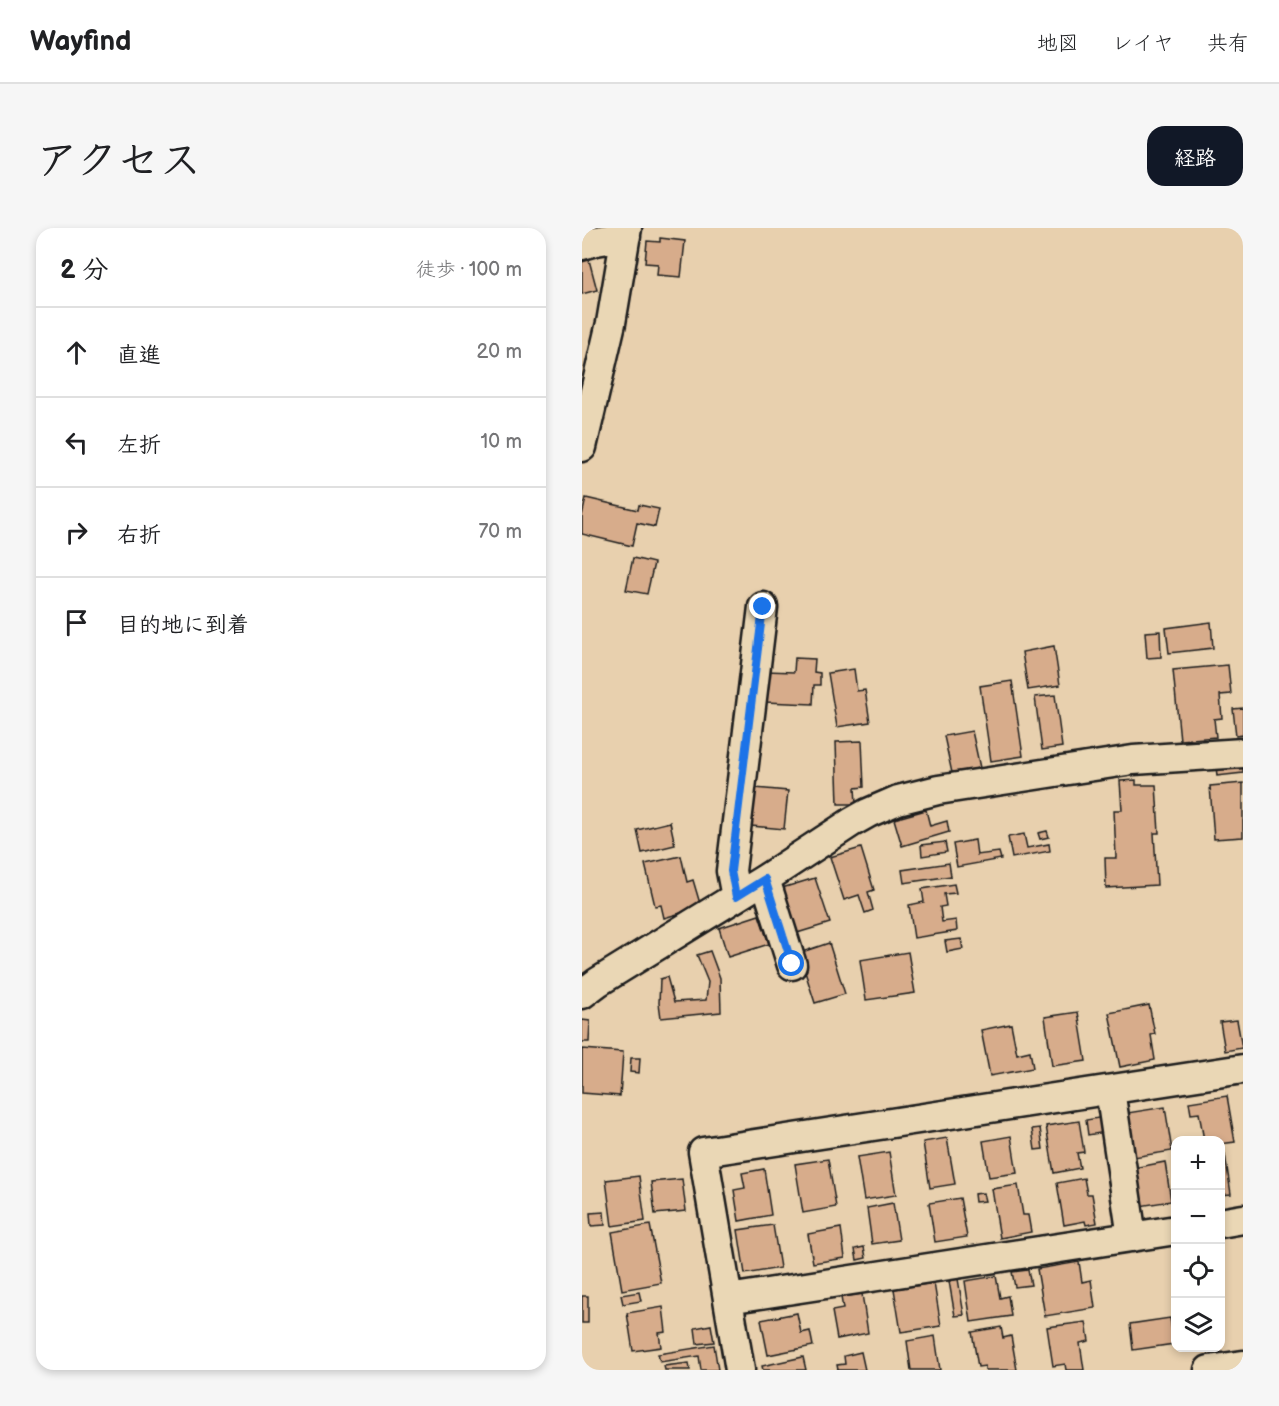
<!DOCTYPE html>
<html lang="ja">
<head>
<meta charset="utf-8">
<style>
	:root { --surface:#fff; --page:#f6f6f6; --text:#202124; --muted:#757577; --line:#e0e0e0; --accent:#111827 }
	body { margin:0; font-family:"Balsamiq Sans","Klee One",sans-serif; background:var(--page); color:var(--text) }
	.controls { position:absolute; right:18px; bottom:18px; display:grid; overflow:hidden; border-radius:12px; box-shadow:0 3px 9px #0003 }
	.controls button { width:54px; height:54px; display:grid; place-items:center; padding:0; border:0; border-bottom:2px solid var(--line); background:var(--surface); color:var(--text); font:30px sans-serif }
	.stop { position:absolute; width:18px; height:18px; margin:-14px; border:4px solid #1a73e8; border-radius:50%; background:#fff }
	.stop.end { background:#1a73e8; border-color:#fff; box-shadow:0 2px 6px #0008 }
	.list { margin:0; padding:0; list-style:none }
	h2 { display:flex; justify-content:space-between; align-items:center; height:78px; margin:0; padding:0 24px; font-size:26px }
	h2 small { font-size:20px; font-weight:400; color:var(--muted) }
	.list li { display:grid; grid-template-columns:39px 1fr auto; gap:18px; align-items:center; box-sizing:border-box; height:90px; padding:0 24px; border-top:2px solid var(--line) }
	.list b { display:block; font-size:22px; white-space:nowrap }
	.list em { font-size:20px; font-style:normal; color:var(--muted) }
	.icon { flex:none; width:33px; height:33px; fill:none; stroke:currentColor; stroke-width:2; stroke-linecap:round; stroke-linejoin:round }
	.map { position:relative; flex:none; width:661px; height:1142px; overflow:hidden; border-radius:18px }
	header { display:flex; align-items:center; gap:36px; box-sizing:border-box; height:84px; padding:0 30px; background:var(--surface); border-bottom:2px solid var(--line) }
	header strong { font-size:28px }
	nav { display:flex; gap:33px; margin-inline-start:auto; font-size:21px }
	.intro { display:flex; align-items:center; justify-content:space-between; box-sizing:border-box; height:144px; padding:0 36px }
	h1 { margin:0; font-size:42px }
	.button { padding:15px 27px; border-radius:18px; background:var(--accent); color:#fff; font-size:21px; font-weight:700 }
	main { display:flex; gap:36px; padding:0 36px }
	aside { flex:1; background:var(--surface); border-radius:18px; box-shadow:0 3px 9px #0003 }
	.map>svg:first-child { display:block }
	.building { fill:#d7ac8b; stroke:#1c1c1c; stroke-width:1.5 }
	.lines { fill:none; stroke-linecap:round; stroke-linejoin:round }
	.street-casing { stroke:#1c1c1c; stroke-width:33 }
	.street { stroke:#ead7b5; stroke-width:28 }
	.route { stroke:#1a73e8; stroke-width:8 }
</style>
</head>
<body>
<header>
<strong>Wayfind</strong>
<nav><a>地図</a><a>レイヤ</a><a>共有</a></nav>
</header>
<div class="intro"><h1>アクセス</h1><a class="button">経路</a></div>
<main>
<aside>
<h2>2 分<small>徒歩 · 100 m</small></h2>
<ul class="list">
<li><svg class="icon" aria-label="ahead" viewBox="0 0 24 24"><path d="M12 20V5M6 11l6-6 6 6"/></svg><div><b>直進</b></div><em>20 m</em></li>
<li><svg class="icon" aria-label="left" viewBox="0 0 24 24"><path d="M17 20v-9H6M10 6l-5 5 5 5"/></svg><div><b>左折</b></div><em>10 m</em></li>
<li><svg class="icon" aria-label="right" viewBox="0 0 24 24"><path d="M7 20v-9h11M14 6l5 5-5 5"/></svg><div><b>右折</b></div><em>70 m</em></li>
<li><svg class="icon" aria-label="arrive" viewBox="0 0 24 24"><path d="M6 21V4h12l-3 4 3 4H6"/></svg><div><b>目的地に到着</b></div></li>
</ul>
</aside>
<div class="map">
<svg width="661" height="1142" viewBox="0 0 661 1142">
	<rect width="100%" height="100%" fill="#e8d0ae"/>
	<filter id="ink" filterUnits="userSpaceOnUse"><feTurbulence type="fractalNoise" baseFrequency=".0167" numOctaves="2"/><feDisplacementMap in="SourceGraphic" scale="12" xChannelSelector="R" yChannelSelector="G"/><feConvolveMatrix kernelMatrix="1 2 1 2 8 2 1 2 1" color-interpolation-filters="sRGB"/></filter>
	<g filter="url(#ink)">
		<path class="building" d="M 78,10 L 103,13 L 99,49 L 75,47 L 76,36 L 63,35 L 65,13 L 78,14 Z
			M 7,32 L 15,62 L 0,66 L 0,34 Z
			M 4,270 L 56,282 L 57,277 L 77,281 L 73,299 L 55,295 L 50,318 L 0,306 L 0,288 Z
			M 51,330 L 72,335 L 65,366 L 44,362 Z
			M 629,394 L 631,420 L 587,425 L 584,400 Z
			M 578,403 L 579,429 L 565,430 L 563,404 Z
			M 472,418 L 478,457 L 446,462 L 440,424 Z
			M 213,430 L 233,431 L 232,444 L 238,445 L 238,457 L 232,457 L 231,476 L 183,474 L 184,443 L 212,444 Z
			M 646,437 L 649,466 L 638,467 L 640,490 L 632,491 L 634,509 L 598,512 L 591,442 Z
			M 272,441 L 275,463 L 283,462 L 288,494 L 255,499 L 246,445 Z
			M 430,453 L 441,528 L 409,533 L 398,458 Z
			M 473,467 L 480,519 L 460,522 L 453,469 Z
			M 661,480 L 661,507 L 654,508 L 651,481 Z
			M 390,503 L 398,540 L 370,545 L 362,508 Z
			M 280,513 L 282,559 L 273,560 L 274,576 L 256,576 L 254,514 Z
			M 661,535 L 661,545 L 635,548 L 634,538 Z
			M 554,552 L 554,557 L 574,557 L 577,605 L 572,605 L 575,657 L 524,660 L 523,630 L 534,630 L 532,582 L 540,582 L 538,553 Z
			M 661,555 L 661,609 L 632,611 L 628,558 Z
			M 173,560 L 206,563 L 202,601 L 169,598 Z
			M 344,582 L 348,598 L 365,593 L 367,604 L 320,618 L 312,591 Z
			M 88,594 L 93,617 L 60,625 L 55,602 Z
			M 465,603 L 467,609 L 458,611 L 456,605 Z
			M 442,606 L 445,620 L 467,616 L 468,623 L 430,630 L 426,609 Z
			M 393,612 L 395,627 L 417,624 L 419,631 L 375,639 L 371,616 Z
			M 363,614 L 365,624 L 340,628 L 339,617 Z
			M 279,620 L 292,662 L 286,664 L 291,682 L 283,685 L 277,667 L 262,672 L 248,629 Z
			M 99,628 L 105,654 L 111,652 L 119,679 L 82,690 L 79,677 L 73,678 L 63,636 Z
			M 367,635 L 369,648 L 322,655 L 320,642 Z
			M 233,650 L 248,695 L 215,705 L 200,660 Z
			M 372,656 L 374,665 L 362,666 L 364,678 L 358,679 L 360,694 L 374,692 L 375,703 L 332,710 L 327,677 L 342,674 L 340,661 Z
			M 177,687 L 187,716 L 146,729 L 137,700 Z
			M 379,711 L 381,721 L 365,724 L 363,713 Z
			M 247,715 L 263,766 L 233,775 L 217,725 Z
			M 128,723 L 138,750 L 139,784 L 79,790 L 77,775 L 78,751 L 85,749 L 92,774 L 124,772 L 126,754 L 115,727 Z
			M 326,724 L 333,765 L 284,772 L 278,732 Z
			M 567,777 L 573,806 L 569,807 L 573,832 L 538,839 L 527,785 Z
			M 496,784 L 504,833 L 470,838 L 463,789 Z
			M 0,792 L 8,793 L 7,814 L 0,814 Z
			M 655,792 L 660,820 L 643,823 L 638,794 Z
			M 429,796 L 435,826 L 448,823 L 451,840 L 408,848 L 399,802 Z
			M 0,821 L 41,824 L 38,868 L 0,865 Z
			M 49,830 L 58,830 L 57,845 L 48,844 Z
			M 645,868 L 653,914 L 638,916 L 638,912 L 622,912 L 617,885 L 609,886 L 607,874 Z
			M 583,879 L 590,923 L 552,929 L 545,885 Z
			M 522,889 L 524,904 L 506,907 L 504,892 Z
			M 497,893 L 502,924 L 495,925 L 498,940 L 472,945 L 464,898 Z
			M 458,900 L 461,921 L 453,922 L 450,901 Z
			M 429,908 L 435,945 L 407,949 L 401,913 Z
			M 365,910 L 373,956 L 348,960 L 341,914 Z
			M 307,924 L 314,967 L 282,972 L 275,929 Z
			M 643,926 L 649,966 L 638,967 L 638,927 Z
			M 246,931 L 254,979 L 221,985 L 213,936 Z
			M 583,934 L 589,973 L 558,978 L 551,940 Z
			M 182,941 L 189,987 L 157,993 L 152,962 L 163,960 L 160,945 Z
			M 57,948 L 63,993 L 30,998 L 24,952 Z
			M 502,950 L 505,966 L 510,966 L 515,995 L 504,997 L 503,993 L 482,997 L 475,955 Z
			M 100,951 L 104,983 L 73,986 L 69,954 Z
			M 436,957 L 441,987 L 446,987 L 449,1004 L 418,1010 L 410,961 Z
			M 401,965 L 403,973 L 393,974 L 392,966 Z
			M 378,970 L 385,1009 L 353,1014 L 347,975 Z
			M 311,975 L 317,1012 L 290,1016 L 285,980 Z
			M 22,984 L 23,997 L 9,998 L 8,985 Z
			M 68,997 L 79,1055 L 40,1062 L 30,1004 Z
			M 191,997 L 198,1040 L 163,1046 L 156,1002 Z
			M 259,1000 L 263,1030 L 231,1035 L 226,1006 Z
			M 282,1019 L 284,1030 L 275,1032 L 273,1021 Z
			M 497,1034 L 500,1054 L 509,1052 L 513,1080 L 463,1088 L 455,1041 Z
			M 446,1042 L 449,1057 L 433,1059 L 430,1044 Z
			M 414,1048 L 418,1070 L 426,1068 L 429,1088 L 389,1094 L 383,1053 Z
			M 376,1051 L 382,1087 L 373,1088 L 367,1053 Z
			M 352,1055 L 359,1098 L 319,1104 L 312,1061 Z
			M 57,1064 L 59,1073 L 41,1076 L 39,1067 Z
			M 280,1066 L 286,1105 L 255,1111 L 250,1083 L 261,1081 L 259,1069 Z
			M 0,1068 L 6,1068 L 6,1095 L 0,1095 Z
			M 81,1079 L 84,1104 L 77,1105 L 79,1119 L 51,1123 L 45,1085 Z
			M 215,1085 L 219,1105 L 228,1103 L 231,1118 L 186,1127 L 179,1092 Z
			M 588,1090 L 592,1116 L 551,1122 L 548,1096 Z
			M 504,1094 L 507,1113 L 498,1115 L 502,1142 L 484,1142 L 483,1136 L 471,1138 L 465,1099 Z
			M 129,1097 L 132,1114 L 115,1116 L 113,1100 Z
			M 419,1099 L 421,1110 L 429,1108 L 435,1142 L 403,1142 L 403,1138 L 396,1139 L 390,1104 Z
			M 353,1108 L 358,1142 L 329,1142 L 325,1113 Z
			M 132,1117 L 136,1142 L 119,1142 L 117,1128 L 78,1134 L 76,1126 Z
			M 279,1124 L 283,1142 L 256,1142 L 255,1137 L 263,1136 L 262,1128 Z
			M 221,1129 L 224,1142 L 181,1142 L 180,1138 Z
			M 107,1135 L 108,1142 L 83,1142 L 82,1138 Z"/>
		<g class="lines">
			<g class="street-casing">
				<path id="street" d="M 0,17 L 14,13 L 44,8
					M 0,219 L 29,95 L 45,0
					M 183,651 L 210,737
					M 154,669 L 149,643 L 181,379
					M 0,766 L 16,754 L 183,651 L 270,594 L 286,585 L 316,572 L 356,562 L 551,532 L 661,525
					M 528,862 L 550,1009
					M 638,995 L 661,991
					M 146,1071 L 594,1002
					M 158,1142 L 121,924 L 661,841
					M 627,1142 L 661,1137"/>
			</g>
			<use href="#street" class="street"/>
		</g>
	</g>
	<g class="lines" filter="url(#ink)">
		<path class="route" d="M 181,379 L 149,643 L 154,669 L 183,651 L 210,736"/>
	</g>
</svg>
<div class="controls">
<button>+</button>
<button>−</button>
<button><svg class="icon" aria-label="locate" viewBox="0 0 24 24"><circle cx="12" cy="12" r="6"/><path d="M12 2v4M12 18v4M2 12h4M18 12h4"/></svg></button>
<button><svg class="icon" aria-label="layers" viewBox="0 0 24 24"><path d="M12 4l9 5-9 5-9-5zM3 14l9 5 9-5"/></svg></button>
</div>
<div class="stop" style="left:210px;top:736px"></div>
<div class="stop end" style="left:181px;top:379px"></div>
</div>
</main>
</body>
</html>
